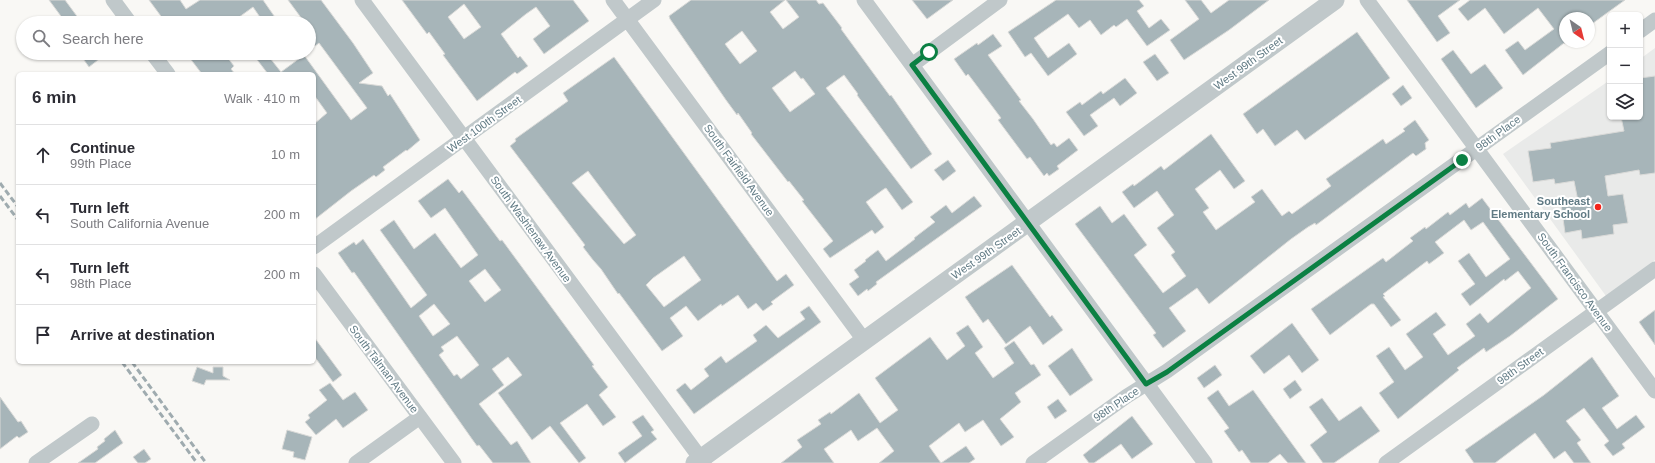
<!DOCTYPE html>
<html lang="en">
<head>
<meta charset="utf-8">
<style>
	:root { --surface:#fff; --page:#f7f7f7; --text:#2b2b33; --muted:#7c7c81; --line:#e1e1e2 }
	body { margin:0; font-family:Helvetica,sans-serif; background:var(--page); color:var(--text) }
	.controls { position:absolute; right:12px; top:12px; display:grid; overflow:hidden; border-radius:6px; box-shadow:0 1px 3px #0004 }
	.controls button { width:36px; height:36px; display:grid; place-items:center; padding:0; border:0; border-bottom:1px solid var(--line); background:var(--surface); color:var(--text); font:20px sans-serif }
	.compass { position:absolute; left:1559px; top:12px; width:36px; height:36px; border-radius:50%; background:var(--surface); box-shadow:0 1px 3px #0004; rotate:145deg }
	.stop { position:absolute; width:12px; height:12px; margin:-9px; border:3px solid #0b8043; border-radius:50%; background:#fff }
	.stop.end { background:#0b8043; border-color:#fff; box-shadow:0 1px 4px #0008 }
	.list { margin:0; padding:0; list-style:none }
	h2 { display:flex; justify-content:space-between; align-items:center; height:52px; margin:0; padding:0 16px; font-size:17px }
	h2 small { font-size:13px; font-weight:400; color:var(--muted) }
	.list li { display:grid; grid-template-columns:26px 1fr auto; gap:12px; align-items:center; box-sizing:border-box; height:60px; padding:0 16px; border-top:1px solid var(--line) }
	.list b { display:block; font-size:15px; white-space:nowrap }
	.list p { margin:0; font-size:13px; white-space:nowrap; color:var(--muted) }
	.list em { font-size:13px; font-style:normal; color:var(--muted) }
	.icon { flex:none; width:22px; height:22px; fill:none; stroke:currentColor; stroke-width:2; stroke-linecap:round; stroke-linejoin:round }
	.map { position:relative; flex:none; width:1655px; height:463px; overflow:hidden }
	.search { position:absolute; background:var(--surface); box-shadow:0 1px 3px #0004; left:16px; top:16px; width:300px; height:44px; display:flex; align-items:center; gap:10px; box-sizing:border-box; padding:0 14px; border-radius:22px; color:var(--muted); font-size:15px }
	.panel { position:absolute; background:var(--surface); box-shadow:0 1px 3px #0004; left:16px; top:72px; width:300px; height:292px; border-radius:6px }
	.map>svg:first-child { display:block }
	.built { fill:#e9eae9 }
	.building { fill:#a7b5b9; stroke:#dadad8; fill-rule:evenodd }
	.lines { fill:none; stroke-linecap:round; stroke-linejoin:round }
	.minor { stroke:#c0c8ca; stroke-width:15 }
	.tertiary { stroke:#c0c8ca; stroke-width:19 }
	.rail { stroke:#9fabaf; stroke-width:3; stroke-dasharray:6 3; stroke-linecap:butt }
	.route { stroke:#0b8043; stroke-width:5 }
	.poi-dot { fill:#f4241a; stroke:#fff; stroke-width:1.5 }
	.labels { text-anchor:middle; stroke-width:4; stroke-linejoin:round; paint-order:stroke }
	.street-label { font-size:11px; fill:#607a84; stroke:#fff }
	.poi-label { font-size:11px; font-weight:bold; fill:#607a84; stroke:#fff; text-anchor:end }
</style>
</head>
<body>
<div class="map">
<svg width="1655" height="463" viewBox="0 0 1655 463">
	<rect width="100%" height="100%" fill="#f9f8f5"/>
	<path class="built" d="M 1655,48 L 1655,260 L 1606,296 L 1503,154 L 1610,80 L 1610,117 L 1640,117 L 1640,59 Z"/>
	<path class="building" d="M 49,0 L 65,0 L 82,23 L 66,23 Z
		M 149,0 L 180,0 L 186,9 L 200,0 L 263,0 L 279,23 L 264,23 L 253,7 L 231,23 L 166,23 Z
		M 288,0 L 321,0 L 353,43 L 373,73 L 359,83 L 382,86 L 388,96 L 390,94 L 420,140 L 407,151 L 406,150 L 383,167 L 385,170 L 376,177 L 374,175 L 351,191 L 314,220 L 314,124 L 327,113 L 314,95 L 314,74 L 268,74 L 252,53 L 266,53 L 281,72 L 304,55 L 351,120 L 367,108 L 319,43 L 315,46 L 309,38 L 309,23 L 305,23 Z
		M 402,0 L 573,0 L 589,21 L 544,54 L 533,39 L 550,26 L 536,7 L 526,14 L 501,34 L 518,58 L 520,56 L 528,66 L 517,74 L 515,72 L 477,101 L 443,55 L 445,54 L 429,32 L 427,34 ZM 464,4 L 481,27 L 464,39 L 448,17 Z
		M 691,0 L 785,0 L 770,12 L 783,29 L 799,17 L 786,0 L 816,0 L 819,4 L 823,3 L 842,28 L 841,29 L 890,96 L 891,95 L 932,154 L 911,169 L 857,95 L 858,94 L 844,75 L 826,88 L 913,202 L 902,210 L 886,188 L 884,189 L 866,202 L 884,227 L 875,234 L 872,230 L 830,258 L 823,249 L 833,241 L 802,201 L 804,200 L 789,181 L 788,182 L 751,134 L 752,133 L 738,113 L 737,115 L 726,100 L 670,19 L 669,16 ZM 742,31 L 757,51 L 740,64 L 725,44 ZM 795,71 L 801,79 L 803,78 L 815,94 L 790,112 L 772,88 Z
		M 912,0 L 953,0 L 927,19 Z
		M 1056,0 L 1139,0 L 1144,6 L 1137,11 L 1149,28 L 1161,19 L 1170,30 L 1147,46 L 1127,19 L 1116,27 L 1114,25 L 1101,35 L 1090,20 L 1079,28 L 1068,14 L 1034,38 L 1048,58 L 1069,43 L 1077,54 L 1048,76 L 1031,53 L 1025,57 L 1008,32 Z
		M 1185,0 L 1201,0 L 1211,13 L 1229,0 L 1269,0 L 1229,30 L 1184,60 L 1170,40 L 1199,19 Z
		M 1407,0 L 1460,0 L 1438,16 L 1450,33 L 1437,42 Z
		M 1470,0 L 1625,0 L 1589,26 L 1589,18 L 1565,18 L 1565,44 L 1564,43 L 1523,75 L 1505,50 L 1518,41 L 1525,50 L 1554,29 L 1538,8 L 1504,34 L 1485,8 L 1468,21 L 1458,9 Z
		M 1357,32 L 1390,78 L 1305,140 L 1297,130 L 1275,146 L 1263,129 L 1257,134 L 1243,114 Z
		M 993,34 L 1002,46 L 988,55 L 1021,100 L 1019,101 L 1033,119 L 1051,145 L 1054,143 L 1057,147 L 1069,138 L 1078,150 L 1057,166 L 1059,169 L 1049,176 L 1047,173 L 1044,176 L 1030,157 L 1027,159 L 998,120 L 1001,118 L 968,74 L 966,76 L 954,59 L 977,43 L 978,45 Z
		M 1453,50 L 1471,74 L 1485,64 L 1503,88 L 1476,108 L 1441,59 Z
		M 79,53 L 107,53 L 89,67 Z
		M 186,53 L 224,53 L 234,66 L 231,69 L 235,74 L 202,74 Z
		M 1155,54 L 1169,73 L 1157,81 L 1143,62 Z
		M 614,57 L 777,281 L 786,274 L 794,285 L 771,302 L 773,304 L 763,311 L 756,303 L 748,309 L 738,295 L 722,306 L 721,304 L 698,321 L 686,306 L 670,318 L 683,336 L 662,351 L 619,293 L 618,294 L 601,269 L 593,260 L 583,247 L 585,245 L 510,146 L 516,141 L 515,139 L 568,101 L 563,93 ZM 588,171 L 636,235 L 624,244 L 572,183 ZM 684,256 L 701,280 L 664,307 L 646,285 L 653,278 Z
		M 1655,76 L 1655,173 L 1640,175 L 1639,170 L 1605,176 L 1608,196 L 1623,194 L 1628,223 L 1613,225 L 1614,234 L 1582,239 L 1581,230 L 1565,233 L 1561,204 L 1578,201 L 1574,181 L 1555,184 L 1554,179 L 1533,182 L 1528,151 L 1551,148 L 1550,143 L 1624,131 L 1621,117 L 1640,117 L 1640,78 Z
		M 1125,78 L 1137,93 L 1120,106 L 1114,98 L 1090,115 L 1098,126 L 1084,136 L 1066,112 L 1080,102 L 1082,105 L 1101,91 L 1103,94 Z
		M 1403,85 L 1412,98 L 1401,106 L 1392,94 Z
		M 1415,120 L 1429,140 L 1425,143 L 1426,149 L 1416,156 L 1413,153 L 1316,225 L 1315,223 L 1308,227 L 1291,239 L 1209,304 L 1197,288 L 1169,308 L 1186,331 L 1163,348 L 1153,335 L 1156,333 L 1075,224 L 1100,206 L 1112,223 L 1124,214 L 1147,245 L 1134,255 L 1163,293 L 1186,276 L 1171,255 L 1175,252 L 1157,228 L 1174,215 L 1157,191 L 1134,208 L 1122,192 L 1133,184 L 1134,186 L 1161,166 L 1164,170 L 1211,134 L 1245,181 L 1234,189 L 1220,170 L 1195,189 L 1209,208 L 1203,212 L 1216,230 L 1255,202 L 1251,197 L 1262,189 L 1282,216 L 1289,211 L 1292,214 L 1331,186 L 1326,179 L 1383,139 L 1386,144 L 1405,131 L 1403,129 Z
		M 948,160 L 956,171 L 943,181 L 934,170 Z
		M 448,179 L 459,193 L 462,190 L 500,241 L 502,240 L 594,365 L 592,366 L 608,387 L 599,395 L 616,417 L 603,426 L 587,404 L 560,423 L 586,458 L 579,463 L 550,426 L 532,440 L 498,393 L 522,375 L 508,357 L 492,369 L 504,385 L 479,404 L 511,445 L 517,441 L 531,463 L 493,463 L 479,445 L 477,446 L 472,439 L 354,272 L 352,273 L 338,253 L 354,242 L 356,245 L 363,239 L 411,308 L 427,295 L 380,230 L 394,220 L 414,249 L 435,233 L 461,268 L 478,255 L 445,208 L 431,218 L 418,201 ZM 485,269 L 501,290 L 485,302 L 469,281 ZM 434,304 L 450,324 L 433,336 L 419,316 ZM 457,336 L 479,365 L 461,379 L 457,374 L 454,376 L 439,355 L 444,351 L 441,347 Z
		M 974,196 L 982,206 L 876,282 L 877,284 L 868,291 L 867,289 L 858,296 L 849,284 L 859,277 L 854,270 L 866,261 L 865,260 L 878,250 L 886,261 L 915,239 L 914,238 L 935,222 L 930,217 L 946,205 L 952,213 Z
		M 1482,198 L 1558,299 L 1510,336 L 1486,352 L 1484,348 L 1457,368 L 1459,370 L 1398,419 L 1379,393 L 1394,382 L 1376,356 L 1389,347 L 1405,370 L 1423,357 L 1406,334 L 1436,312 L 1446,325 L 1433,334 L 1448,355 L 1475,336 L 1466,324 L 1480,313 L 1488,323 L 1531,288 L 1518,271 L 1505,281 L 1504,279 L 1470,306 L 1461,294 L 1475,284 L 1458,261 L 1469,253 L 1486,277 L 1510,259 L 1483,222 L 1471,230 L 1464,220 L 1435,242 L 1444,253 L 1429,264 L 1427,261 L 1383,294 L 1385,296 L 1383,297 L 1401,320 L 1391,327 L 1374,304 L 1371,304 L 1330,335 L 1311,309 L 1383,258 L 1386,262 L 1413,241 L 1410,238 L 1425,227 L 1426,229 L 1448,212 L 1450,215 L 1466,203 L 1469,208 Z
		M 1012,265 L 1050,317 L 1052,315 L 1063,330 L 1043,345 L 1030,326 L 1006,344 L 988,319 L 983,323 L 965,297 Z
		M 809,306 L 821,322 L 694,414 L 676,390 L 685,383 L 691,390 L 709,376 L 704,369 L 721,356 L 726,363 L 757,341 L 753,335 L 766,325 L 778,338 L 805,319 L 800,312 Z
		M 1655,310 L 1655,345 L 1639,322 Z
		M 1292,323 L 1319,360 L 1302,373 L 1289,355 L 1264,374 L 1250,356 Z
		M 968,325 L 983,347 L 975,353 L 993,378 L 1014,363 L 1004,348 L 1014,341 L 1031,365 L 1034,364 L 1041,375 L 1015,393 L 1021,402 L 1000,419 L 1014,437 L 1001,446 L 983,420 L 965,432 L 959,423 L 929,446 L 941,463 L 966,446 L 975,459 L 969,463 L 879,463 L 894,451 L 877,428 L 858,441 L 851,430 L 824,449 L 834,463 L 781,463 L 802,447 L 797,440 L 821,424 L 818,420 L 830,412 L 831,414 L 859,393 L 880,423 L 898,410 L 875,378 L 930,337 L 947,360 L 965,346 L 956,333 Z
		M 314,337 L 342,375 L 333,382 L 314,356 Z
		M 1072,348 L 1093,380 L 1070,396 L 1048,366 Z
		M 1592,357 L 1619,396 L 1602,408 L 1617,429 L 1636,415 L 1645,427 L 1622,444 L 1625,448 L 1613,456 L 1604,445 L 1609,441 L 1584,408 L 1566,421 L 1581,440 L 1577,443 L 1591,463 L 1574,463 L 1565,451 L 1554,459 L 1535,433 L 1495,463 L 1474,463 L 1465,450 L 1544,395 Z
		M 1215,365 L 1222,375 L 1204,388 L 1197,378 Z
		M 197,367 L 213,373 L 213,367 L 223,367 L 223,376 L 230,380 L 206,380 L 204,385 L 192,381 Z
		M 1295,380 L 1302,390 L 1290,399 L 1283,389 Z
		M 330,383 L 343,400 L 355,392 L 368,410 L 343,428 L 336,419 L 316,435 L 305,422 L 310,418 L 308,415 L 327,400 L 319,390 Z
		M 1218,390 L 1229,406 L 1253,390 L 1306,463 L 1288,463 L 1280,454 L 1268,463 L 1251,463 L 1242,450 L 1239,452 L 1224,431 L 1229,428 L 1207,398 Z
		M 0,397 L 18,422 L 21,421 L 28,432 L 19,438 L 17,436 L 0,449 Z
		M 1322,398 L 1339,421 L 1361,406 L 1380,431 L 1334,463 L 1323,463 L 1310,445 L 1327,432 L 1309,407 Z
		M 1058,399 L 1067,411 L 1055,419 L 1047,407 Z
		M 643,415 L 654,430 L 651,432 L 657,439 L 625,463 L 618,453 L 642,436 L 632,422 Z
		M 1132,416 L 1153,444 L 1132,459 L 1121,444 L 1094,463 L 1089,463 L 1083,455 Z
		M 115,430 L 123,443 L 95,463 L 78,463 L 98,449 L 97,447 L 105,441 L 104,439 Z
		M 287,430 L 312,437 L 305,460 L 293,457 L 294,452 L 282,449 Z
		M 144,449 L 151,459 L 145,463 L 138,463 L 133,457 Z"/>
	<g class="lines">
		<path class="minor" d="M 113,0 L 130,23
			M 362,0 L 704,463
			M 613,0 L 864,340
			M 864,0 L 1205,463
			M 1367,0 L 1655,391
			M 1640,31 L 1655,20
			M 152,53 L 168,74
			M 912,65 L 1000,0
			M 314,247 L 654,0
			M 314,274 L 454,463
			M 36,463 L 92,424
			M 356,463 L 420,417
			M 1033,463 L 1127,396 L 1167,371 L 1610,53
			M 1386,463 L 1655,269"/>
		<path class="tertiary" d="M 695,463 L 1335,0"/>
		<path class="rail" d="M 0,183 L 18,207
			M 0,196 L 18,220
			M 122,362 L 197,463
			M 132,362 L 206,463"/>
	</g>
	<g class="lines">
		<path class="route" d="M 929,52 L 912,65 L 1146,384 L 1167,372 L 1462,160"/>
	</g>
	<circle class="poi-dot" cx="1598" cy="207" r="4"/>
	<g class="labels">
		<g class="street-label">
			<text transform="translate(1248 63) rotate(-36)" y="4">West 99th Street</text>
			<text transform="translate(484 124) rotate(-36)" y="4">West 100th Street</text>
			<text transform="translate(1498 133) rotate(-36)" y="4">98th Place</text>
			<text transform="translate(739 170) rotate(54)" y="4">South Fairfield Avenue</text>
			<text transform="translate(531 229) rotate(54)" y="4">South Washtenaw Avenue</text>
			<text transform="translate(986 253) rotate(-35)" y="4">West 99th Street</text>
			<text transform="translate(1575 282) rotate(54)" y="4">South Francisco Avenue</text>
			<text transform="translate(1520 366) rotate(-36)" y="4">98th Street</text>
			<text transform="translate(384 369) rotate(53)" y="4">South Talman Avenue</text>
			<text transform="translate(1116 404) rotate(-34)" y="4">98th Place</text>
		</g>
		<g class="poi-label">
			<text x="1590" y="205">Southeast<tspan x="1590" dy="13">Elementary School</tspan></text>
		</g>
	</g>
</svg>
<div class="controls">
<button>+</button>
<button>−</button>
<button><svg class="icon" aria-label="layers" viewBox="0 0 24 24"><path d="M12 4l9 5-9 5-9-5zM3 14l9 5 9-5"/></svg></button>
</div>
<svg class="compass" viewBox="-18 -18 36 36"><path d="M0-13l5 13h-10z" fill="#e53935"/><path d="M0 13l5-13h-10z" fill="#7c7c81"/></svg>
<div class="stop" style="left:929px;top:52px"></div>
<div class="stop end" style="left:1462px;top:160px"></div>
<div class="search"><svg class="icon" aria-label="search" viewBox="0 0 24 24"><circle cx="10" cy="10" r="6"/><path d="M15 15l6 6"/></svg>Search here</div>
<section class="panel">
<h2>6 min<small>Walk · 410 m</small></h2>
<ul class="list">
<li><svg class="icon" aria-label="ahead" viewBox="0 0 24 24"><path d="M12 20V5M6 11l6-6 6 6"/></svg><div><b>Continue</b><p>99th Place</p></div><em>10 m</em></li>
<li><svg class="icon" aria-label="left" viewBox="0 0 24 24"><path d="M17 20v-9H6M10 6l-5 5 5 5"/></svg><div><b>Turn left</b><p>South California Avenue</p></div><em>200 m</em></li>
<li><svg class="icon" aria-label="left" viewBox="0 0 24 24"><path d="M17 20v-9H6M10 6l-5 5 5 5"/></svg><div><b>Turn left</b><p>98th Place</p></div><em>200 m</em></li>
<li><svg class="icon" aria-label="arrive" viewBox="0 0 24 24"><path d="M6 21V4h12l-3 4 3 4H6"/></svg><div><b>Arrive at destination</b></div></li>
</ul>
</section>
</div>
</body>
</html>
